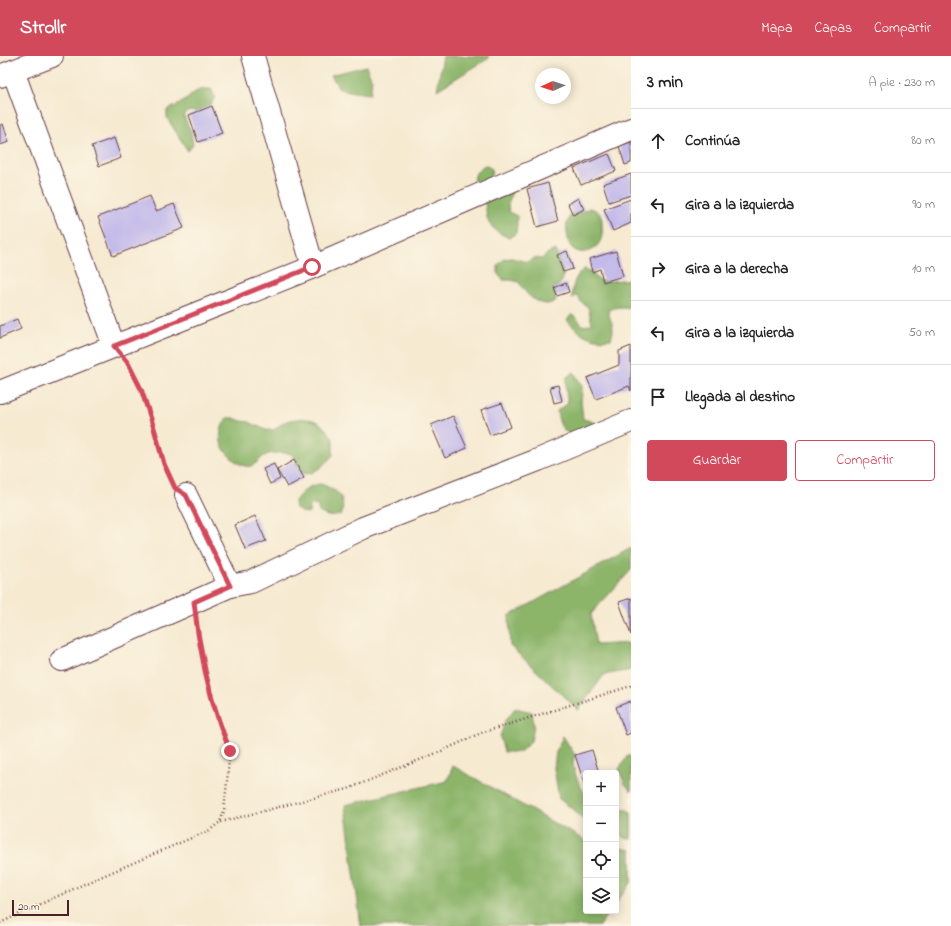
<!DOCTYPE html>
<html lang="es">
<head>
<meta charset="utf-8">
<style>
	:root { --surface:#fff; --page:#f6f6f6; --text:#222; --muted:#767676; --line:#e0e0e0; --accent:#d1495b }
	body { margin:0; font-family:"Indie Flower",sans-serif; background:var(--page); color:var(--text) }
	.controls { position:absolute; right:12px; bottom:12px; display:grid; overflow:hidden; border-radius:4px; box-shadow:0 2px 10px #0003 }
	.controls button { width:36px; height:36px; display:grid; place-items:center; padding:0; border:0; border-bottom:1px solid var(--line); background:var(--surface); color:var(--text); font:20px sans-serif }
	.compass { position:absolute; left:535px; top:12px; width:36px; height:36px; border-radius:50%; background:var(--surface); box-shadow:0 2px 10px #0003; rotate:267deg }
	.scale { position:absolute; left:12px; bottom:10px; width:57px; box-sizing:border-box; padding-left:4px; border:2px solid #4a1f2b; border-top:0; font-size:11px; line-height:14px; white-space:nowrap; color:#4a1f2b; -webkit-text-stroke:3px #fcf5e5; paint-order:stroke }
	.stop { position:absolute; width:12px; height:12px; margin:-9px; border:3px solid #d1495b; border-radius:50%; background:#fff }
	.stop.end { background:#d1495b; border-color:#fff; box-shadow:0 1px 4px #0008 }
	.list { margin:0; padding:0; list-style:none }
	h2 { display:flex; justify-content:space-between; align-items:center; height:52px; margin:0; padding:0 16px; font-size:17px }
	h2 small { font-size:13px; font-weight:400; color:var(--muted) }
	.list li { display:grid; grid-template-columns:26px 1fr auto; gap:12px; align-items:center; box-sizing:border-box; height:64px; padding:0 16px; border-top:1px solid var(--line) }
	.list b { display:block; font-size:15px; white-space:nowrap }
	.list em { font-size:13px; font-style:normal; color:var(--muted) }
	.actions { display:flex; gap:8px; padding:12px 16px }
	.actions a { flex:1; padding:9px 0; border:1px solid var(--accent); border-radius:4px; text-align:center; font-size:14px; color:var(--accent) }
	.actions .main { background:var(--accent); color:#fff }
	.icon { flex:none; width:22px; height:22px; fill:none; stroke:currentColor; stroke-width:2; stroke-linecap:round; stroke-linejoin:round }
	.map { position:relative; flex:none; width:631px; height:870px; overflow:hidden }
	header { display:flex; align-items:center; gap:24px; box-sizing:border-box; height:56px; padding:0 20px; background:var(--accent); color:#fff }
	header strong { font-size:19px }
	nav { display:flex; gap:22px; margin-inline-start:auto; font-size:14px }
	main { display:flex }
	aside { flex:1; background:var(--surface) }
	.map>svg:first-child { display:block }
	.forest { fill:#8cb56b; stroke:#6b6a4b }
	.building { fill:#c2baea }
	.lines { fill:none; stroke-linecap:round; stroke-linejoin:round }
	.street-casing { stroke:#643d44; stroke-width:24 }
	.secondary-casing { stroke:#643d44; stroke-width:24 }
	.path { stroke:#643d44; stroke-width:2.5; stroke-dasharray:1 3; stroke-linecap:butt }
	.street { stroke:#fff; stroke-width:22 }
	.secondary { stroke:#fff; stroke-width:22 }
	.route { stroke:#d1495b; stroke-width:5 }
</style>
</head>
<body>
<header>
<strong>Strollr</strong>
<nav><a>Mapa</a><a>Capas</a><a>Compartir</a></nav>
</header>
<main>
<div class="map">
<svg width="631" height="870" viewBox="0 0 631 870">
	<rect width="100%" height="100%" fill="#fcf5e5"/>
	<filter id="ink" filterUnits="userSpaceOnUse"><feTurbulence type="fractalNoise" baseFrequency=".025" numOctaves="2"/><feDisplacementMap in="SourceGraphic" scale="8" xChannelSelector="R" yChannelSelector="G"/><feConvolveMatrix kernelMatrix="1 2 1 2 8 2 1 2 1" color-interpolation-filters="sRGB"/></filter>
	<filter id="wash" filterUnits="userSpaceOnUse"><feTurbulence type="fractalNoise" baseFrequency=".012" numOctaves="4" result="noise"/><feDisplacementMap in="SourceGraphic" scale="16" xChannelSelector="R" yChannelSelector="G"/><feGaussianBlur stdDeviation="0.9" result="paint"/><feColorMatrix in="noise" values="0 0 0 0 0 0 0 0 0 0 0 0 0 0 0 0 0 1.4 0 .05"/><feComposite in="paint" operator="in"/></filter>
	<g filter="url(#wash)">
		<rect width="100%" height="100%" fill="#f6ead1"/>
		<path class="forest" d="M 443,0 L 489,0 L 489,2 L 437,34 Z
			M 366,10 L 372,24 L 370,38 L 354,36 L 339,33 L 331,19 Z
			M 203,33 L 211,33 L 215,41 L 211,48 L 197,56 L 189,55 L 184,60 C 186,67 189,70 191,76 C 192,80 192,85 193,89 L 188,95 L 167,62 L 167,54 C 173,51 179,49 184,45 C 193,39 192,36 203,33 Z
			M 485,109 L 492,113 L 490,128 L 511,133 L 511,140 L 508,148 L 509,156 L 517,160 L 517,168 L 516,177 L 509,182 C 500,178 488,171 487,161 C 486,155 486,150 484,145 C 481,139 476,135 473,129 C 475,118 475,115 485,109 Z
			M 590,152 C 599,155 602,158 602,167 C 602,172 603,178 601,183 C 596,198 571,203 568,183 C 566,172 565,167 572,157 L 580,156 Z
			M 556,194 C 558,199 559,205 561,210 C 564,221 565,226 554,232 L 556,244 C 553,246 550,248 546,248 C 535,248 523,235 519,226 L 511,224 L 503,224 L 498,218 L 498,209 L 504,203 L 512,202 L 527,206 L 534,202 L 542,203 L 548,197 Z
			M 584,213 L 592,216 L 596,222 L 603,226 L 631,223 L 631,252 C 622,250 616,251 608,254 C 610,267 616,269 611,283 C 592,286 579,278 567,264 L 572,258 L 584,270 L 592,268 L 588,251 L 581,246 L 577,239 L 572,243 C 573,230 573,222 584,213 Z
			M 574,316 L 582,330 L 582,338 L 581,345 L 583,363 L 591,365 L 597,369 C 590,372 581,377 575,378 C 562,380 558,364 557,355 L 568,347 C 566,338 565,330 567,321 Z
			M 227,362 L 234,362 L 241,365 L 249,366 L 266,374 L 274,374 C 278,370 282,367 287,365 C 294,362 312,362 318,366 C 324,370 329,377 333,382 L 333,399 C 326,407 311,423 300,416 C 298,414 297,412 295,411 L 297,403 L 289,397 C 281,397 271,396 264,400 C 260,403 256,408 251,410 C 240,413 223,396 221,386 C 219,377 222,369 227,362 Z
			M 321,428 C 338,435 345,439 342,458 C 332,462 328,461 319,456 L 317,448 L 310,449 L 309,457 L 301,456 L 295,451 L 295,445 C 303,435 308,429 321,428 Z
			M 631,492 L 631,514 L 591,558 L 596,589 L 631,587 L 631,614 L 604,619 L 578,654 L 510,590 L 509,560 Z
			M 515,652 L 532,656 L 534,669 L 531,685 L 520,696 L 504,696 L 500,681 L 505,665 Z
			M 563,680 L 575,699 C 574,702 573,705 573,708 C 574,716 580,733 586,738 L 586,766 L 584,765 L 573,753 L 559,743 L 554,712 L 556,696 Z
			M 628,699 L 631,701 L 631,735 L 625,728 L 619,713 Z
			M 453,710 L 586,785 L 586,855 L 610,855 L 599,870 L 361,870 L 345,749 L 447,725 Z
			M 616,751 L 630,755 L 631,758 L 631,783 L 624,782 L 616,770 Z
			M 616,791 L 631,794 L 631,827 L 616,847 Z"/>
		<g id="blocks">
			<path class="building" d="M 212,50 L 222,77 L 198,86 L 189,59 Z
				M 3,68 L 9,86 L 0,89 L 0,69 Z
				M 114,82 L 121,102 L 99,110 L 92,90 Z
				M 631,86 L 631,107 L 625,109 L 619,90 Z
				M 609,98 L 616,115 L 581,129 L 574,112 Z
				M 631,118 L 631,139 L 609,146 L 603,128 Z
				M 548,127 L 558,165 L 537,171 L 527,133 Z
				M 150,140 L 156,155 L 174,148 L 184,172 L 113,200 L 98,161 Z
				M 578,142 L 584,153 L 573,159 L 568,148 Z
				M 631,143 L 631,167 L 613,175 L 604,153 Z
				M 567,195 L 573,213 L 563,216 L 557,199 Z
				M 616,195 L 623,220 L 603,226 L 600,213 L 592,216 L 589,203 Z
				M 566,227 L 569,236 L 557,240 L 554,232 Z
				M 17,263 L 21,273 L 0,282 L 0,270 Z
				M 631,290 L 631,335 L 629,330 L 596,343 L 587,322 L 619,309 L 619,295 Z
				M 558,329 L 562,345 L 554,347 L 550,331 Z
				M 502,347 L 511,371 L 490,379 L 481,354 Z
				M 453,360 L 467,392 L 445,402 L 431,369 Z
				M 294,404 L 304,422 L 287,431 L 277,414 Z
				M 274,408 L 280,423 L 270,428 L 263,413 Z
				M 255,460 L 266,485 L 245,493 L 235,469 Z
				M 631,542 L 631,579 L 619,546 Z
				M 631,645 L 631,677 L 626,679 L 616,651 Z
				M 592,694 L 599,717 L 586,717 L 586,730 L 585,730 L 575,699 Z"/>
		</g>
	</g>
	<g filter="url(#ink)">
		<use href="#blocks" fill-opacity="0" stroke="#643d44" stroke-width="1"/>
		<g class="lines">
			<g class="street-casing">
				<path id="street" d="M 253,0 L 313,211
					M 13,15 L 114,290
					M 0,336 L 313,211 L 631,73
					M 186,439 L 230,530
					M 62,604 L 230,530 L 251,526 L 363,472 L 538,404 L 631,365"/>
			</g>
			<g class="secondary-casing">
				<path id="secondary" d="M 0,20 L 52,0"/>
			</g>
			<path class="path" d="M 127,307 L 141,333 L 154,372 L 164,408 L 172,426
				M 221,766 L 348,733 L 444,694 L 481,677 L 631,630
				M 0,867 L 84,828 L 210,774 L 220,766 L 224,755 L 230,695 L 223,677 L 209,631 L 200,589 L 196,566"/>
			<use href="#street" class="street"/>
			<use href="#secondary" class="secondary"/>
		</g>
	</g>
	<g class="lines" filter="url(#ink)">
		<path class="route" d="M 230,695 C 216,661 206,625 200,588 C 197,574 196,560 194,546 L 230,530 L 186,439 L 175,432 L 164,408 L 154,372 L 141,333 L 128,307 L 114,290 L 312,211"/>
	</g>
</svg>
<div class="controls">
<button>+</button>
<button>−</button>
<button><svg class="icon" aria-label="locate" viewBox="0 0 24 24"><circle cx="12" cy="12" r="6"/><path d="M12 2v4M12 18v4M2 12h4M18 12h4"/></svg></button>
<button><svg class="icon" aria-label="layers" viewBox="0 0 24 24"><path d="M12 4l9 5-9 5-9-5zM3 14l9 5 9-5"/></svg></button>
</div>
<svg class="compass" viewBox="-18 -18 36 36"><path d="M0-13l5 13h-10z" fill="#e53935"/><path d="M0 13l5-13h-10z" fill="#767676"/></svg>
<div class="scale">20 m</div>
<div class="stop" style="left:312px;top:211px"></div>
<div class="stop end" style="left:230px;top:695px"></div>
</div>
<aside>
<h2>3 min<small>A pie · 230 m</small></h2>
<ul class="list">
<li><svg class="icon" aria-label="ahead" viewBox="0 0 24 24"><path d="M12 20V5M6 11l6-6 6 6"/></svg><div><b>Continúa</b></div><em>80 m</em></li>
<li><svg class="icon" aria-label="left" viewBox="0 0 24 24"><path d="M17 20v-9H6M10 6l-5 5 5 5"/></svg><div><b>Gira a la izquierda</b></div><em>90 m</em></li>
<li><svg class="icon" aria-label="right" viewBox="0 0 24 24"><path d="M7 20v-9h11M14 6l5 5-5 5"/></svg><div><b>Gira a la derecha</b></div><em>10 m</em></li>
<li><svg class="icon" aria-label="left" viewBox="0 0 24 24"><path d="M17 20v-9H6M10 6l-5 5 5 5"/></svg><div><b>Gira a la izquierda</b></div><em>50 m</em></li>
<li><svg class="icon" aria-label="arrive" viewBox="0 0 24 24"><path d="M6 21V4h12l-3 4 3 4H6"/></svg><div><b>Llegada al destino</b></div></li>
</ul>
<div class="actions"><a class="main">Guardar</a><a>Compartir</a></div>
</aside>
</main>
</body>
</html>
